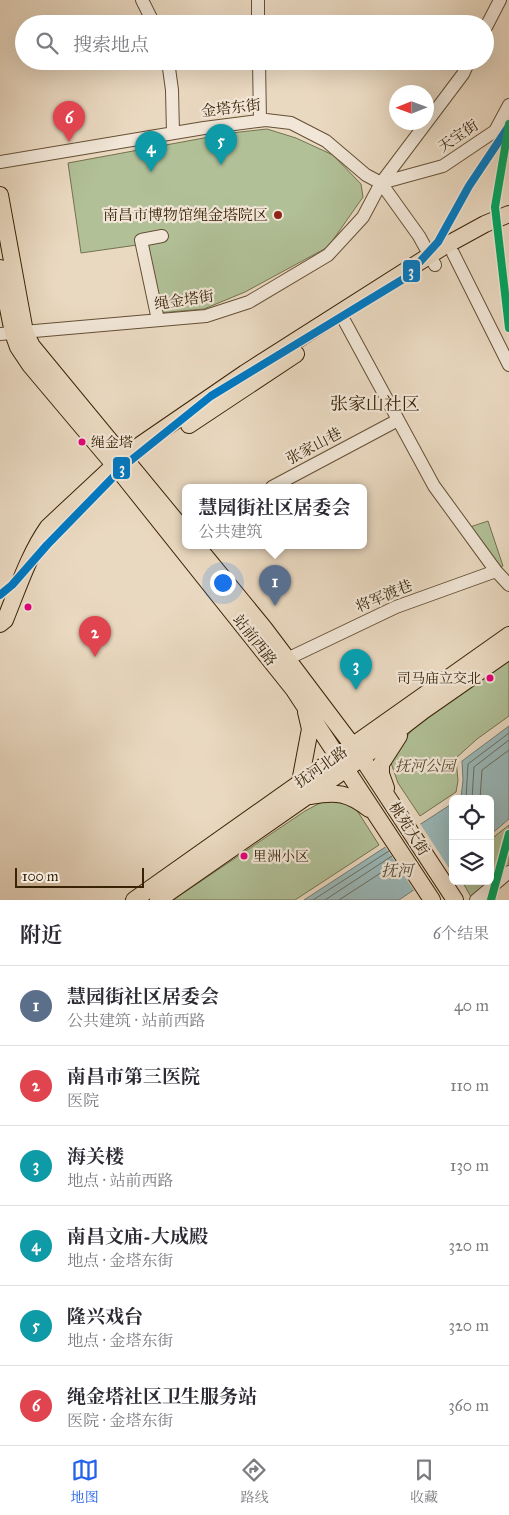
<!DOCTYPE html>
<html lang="zh">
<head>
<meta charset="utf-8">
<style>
	:root { --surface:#fff; --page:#f2f2f3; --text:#2b2b33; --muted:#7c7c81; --line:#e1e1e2; --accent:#2563eb }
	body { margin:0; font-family:"IM FELL Great Primer","Noto Serif SC",serif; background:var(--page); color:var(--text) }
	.controls { position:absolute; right:15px; bottom:15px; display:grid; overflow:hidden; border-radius:8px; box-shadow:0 5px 20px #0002 }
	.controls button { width:45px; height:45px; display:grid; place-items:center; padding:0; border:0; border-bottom:1px solid var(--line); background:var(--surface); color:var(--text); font:25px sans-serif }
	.compass { position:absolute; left:389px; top:85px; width:45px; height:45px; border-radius:50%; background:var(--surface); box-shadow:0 5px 20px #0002; rotate:269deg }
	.scale { position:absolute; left:15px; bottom:12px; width:129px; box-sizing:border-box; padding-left:5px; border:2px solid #392306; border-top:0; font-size:14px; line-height:18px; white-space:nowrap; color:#392306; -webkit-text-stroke:4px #f1e6d7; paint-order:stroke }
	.you { position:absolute; left:222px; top:582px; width:18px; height:18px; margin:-12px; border:4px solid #fff; border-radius:50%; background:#1a73e8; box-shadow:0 0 0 8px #1a73e833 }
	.badge { display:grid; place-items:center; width:32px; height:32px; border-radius:50%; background:var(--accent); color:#fff; font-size:16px; font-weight:700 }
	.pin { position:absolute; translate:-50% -41px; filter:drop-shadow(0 1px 2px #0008) }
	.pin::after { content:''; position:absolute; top:26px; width:18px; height:15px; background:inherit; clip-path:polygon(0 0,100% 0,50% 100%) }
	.popup { position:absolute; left:182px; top:484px; width:185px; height:65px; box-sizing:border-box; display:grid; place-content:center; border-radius:8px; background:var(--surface); filter:drop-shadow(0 1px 4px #0005); font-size:16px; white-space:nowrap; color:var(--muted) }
	.popup b { font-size:19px; color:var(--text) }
	.popup::after { content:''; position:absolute; left:50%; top:100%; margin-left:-10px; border:10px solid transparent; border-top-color:var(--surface) }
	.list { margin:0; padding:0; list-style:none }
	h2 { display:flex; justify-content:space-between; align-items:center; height:65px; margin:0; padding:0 20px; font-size:21px }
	h2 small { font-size:16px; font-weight:400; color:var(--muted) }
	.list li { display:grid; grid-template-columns:32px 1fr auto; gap:15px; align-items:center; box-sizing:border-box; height:80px; padding:0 20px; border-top:1px solid var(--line) }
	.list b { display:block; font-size:19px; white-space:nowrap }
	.list p { margin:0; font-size:16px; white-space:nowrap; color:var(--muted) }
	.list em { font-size:16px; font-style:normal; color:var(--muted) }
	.icon { flex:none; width:28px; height:28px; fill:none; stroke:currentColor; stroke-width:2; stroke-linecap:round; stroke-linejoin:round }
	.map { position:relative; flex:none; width:509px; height:900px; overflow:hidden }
	.search { position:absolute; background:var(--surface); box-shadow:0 5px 20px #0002; left:15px; right:15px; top:15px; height:55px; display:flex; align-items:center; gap:12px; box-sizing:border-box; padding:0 18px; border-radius:28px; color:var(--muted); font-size:19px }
	.sheet { height:545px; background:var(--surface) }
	nav { display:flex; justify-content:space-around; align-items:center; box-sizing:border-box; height:70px; border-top:1px solid var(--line); background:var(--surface); font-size:14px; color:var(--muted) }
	nav a { display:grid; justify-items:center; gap:2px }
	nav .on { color:var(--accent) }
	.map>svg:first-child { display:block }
	.green { fill:#b1c097; stroke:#75724e }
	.water { fill:#9ab9bb; stroke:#737d73 }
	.pier { fill:#ead9c1 }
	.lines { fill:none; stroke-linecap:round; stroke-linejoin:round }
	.shore { stroke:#6a6e60; stroke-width:1 }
	.minor-casing { stroke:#655035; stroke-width:14 }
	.major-casing { stroke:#392306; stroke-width:18 }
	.minor { stroke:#f1e6d7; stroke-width:12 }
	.major { stroke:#ead9c1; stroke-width:16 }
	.metro-1-casing { stroke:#f1e6d7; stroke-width:11 }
	.metro-2-casing { stroke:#f1e6d7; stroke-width:11 }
	.metro-1 { stroke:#0079c3; stroke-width:8 }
	.metro-2 { stroke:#00a560; stroke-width:8 }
	.poi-dot { fill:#8f2418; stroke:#f1e6d7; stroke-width:2 }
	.bus-dot { fill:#e5007d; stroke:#f1e6d7; stroke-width:2 }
	.labels { text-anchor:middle; stroke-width:4.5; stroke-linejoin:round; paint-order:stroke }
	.bus-label { font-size:14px; fill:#392306; stroke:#f1e6d7; text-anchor:start }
	.street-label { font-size:15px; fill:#392306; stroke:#f1e6d7 }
	.poi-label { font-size:15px; fill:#392306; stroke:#f1e6d7; text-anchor:end }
	.park-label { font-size:15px; font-style:italic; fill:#574a2a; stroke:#f1e6d7 }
	.water-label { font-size:16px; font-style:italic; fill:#56503c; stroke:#f1e6d7 }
	.quarter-label { font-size:18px; fill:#392306; stroke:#f1e6d7 }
	.line-badge { stroke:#f1e6d7; stroke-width:2 }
	.badge-label { font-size:14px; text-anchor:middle; font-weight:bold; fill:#fff }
</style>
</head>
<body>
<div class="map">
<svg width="509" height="900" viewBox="0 0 509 900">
	<rect width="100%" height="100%" fill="#ead9c1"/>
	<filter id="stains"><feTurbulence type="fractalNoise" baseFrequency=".004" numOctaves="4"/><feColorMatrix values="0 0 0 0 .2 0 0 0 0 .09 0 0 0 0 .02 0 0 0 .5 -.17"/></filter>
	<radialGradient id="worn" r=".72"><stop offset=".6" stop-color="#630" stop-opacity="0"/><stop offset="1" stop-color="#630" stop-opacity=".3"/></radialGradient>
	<path class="green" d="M 267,129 L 296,138 L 333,155 L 361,184 L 363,197 L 328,247 L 245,292 L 204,309 L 158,313 L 144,244 L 81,253 L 68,163 L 231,133 Z
		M 488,521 L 503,566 L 499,567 L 470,527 Z
		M 509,657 L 509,716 L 477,739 L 456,758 L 458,781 L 456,792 L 420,816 L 398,783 L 390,760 L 411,731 L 438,707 Z
		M 324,801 L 351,801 L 379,845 L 295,900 L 173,900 L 305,811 Z
		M 509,825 L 509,870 L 471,897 L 462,881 L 490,881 L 490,840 Z"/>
	<path class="water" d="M 509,726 L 509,819 L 490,835 L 490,799 L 459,799 L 461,798 L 463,780 L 462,761 Z
		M 453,803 L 453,863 L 399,900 L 304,900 Z"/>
	<path class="pier" d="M 419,822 L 449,868 L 415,892 L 384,845 Z"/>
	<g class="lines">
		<path class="shore" d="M 466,799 L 468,764 L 509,733
			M 472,799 L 474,767 L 509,740
			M 480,799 L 482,770 L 509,750
			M 313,900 L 389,851
			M 325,900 L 392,856
			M 339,900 L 396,863"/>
		<g class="minor-casing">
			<path id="minor" d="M 142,0 L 154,24
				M 258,0 L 258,24
				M 485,29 L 500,0
				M 168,61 L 172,90 L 173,133
				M 259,61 L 260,120
				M 0,162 L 204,128 L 266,120 L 291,123 L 326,141 L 366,175 L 381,183 L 419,236 L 435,265
				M 381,183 L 443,166 L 495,131 L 509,105
				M 453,253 L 509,365
				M 158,320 L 141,240 L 162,236
				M 345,322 L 434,486 L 496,571 L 509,585
				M 0,334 L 206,316 L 249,302 L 328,255 L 363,217 L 381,183 L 463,74 L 469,61
				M 272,487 L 398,420
				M 287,659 L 396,607 L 496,571
				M 476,900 L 509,872"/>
		</g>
		<g class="major-casing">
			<path id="major" d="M 0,195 L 25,332 L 32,346 L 186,533
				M 0,268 L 13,333 L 18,347 L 30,365 L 121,473 L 294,690 L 432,900
				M 189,425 L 296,354
				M 196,545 L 264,628 L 362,758 L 455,900
				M 0,624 L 5,620 C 18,588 29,554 48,527 L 124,456 L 245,373 L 443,247 L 485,224 L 509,214
				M 300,782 L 310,729 L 306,712
				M 386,788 L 381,774 L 381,764 L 399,736
				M 311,796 C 336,791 349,793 369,809
				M 134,900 L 509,635
				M 158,900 L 362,758 L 423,711 L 509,651"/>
		</g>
		<use href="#minor" class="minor"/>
		<use href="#major" class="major"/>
		<g class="metro-1-casing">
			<path id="metro-1" d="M 0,595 L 12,585 L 47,545 L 125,465 L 211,396 L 405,278 L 438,242 L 469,186 L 509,126"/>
		</g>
		<g class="metro-2-casing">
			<path id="metro-2" d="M 509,124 L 495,207 L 509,328
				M 491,900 L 509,834"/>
		</g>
		<use href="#metro-1" class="metro-1"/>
		<use href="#metro-2" class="metro-2"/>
	</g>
	<circle class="poi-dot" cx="278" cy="215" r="5"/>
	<g class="bus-dot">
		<circle cx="82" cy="442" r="4.5"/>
		<circle cx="28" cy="607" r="4.5"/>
		<circle cx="490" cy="678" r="4.5"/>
		<circle cx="244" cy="856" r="4.5"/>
	</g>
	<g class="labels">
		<g class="bus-label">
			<text x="91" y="447">绳金塔</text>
			<text x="481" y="683" text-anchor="end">司马庙立交北</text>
			<text x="253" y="861">里洲小区</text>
		</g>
		<g class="street-label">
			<text transform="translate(231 108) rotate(-7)" y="5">金塔东街</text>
			<text transform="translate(458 136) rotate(-34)" y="5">天宝街</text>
			<text transform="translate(184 300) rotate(-8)" y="5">绳金塔街</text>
			<text transform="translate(314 446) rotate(-28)" y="5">张家山巷</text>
			<text transform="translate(384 596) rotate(-23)" y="5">将军渡巷</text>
			<text transform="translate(255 640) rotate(52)" y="5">站前西路</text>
			<text transform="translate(321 767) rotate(-35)" y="5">抚河北路</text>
			<text transform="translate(409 829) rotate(57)" y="5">桃苑大街</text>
		</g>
		<g class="poi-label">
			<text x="268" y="220">南昌市博物馆绳金塔院区</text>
		</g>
		<g class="park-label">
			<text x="425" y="771">抚河公园</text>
		</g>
		<g class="water-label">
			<text x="397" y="876">抚河</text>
		</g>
		<g class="quarter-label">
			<text x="375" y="410">张家山社区</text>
		</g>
	</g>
	<g class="line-badge">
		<rect x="402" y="259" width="19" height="24" rx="5" fill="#0079c3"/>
		<rect x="112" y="456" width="19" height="24" rx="5" fill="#0079c3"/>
	</g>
	<g class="badge-label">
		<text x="411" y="276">3</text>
		<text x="122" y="473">3</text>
	</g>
	<rect width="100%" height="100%" filter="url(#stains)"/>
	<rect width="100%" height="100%" fill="url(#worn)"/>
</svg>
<div class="controls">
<button><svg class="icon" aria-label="locate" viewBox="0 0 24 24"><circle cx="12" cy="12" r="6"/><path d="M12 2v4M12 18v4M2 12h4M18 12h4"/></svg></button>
<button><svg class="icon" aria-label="layers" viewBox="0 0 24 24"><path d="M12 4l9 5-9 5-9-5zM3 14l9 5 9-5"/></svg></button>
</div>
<svg class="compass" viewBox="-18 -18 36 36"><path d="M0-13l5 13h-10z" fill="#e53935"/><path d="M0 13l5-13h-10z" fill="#7c7c81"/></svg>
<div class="scale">100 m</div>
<div class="you"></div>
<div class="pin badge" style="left:275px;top:606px;background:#5c6f8a">1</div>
<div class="popup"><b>慧园街社区居委会</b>公共建筑</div>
<div class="pin badge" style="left:95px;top:657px;background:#e0444e">2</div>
<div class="pin badge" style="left:356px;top:690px;background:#0f9aa8">3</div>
<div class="pin badge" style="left:151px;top:172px;background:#0f9aa8">4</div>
<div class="pin badge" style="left:221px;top:165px;background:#0f9aa8">5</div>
<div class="pin badge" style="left:69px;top:142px;background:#e0444e">6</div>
<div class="search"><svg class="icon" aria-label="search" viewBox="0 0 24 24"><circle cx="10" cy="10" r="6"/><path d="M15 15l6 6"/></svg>搜索地点</div>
</div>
<section class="sheet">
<h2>附近<small>6个结果</small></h2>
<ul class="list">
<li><span class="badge" style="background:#5c6f8a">1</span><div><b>慧园街社区居委会</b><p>公共建筑 · 站前西路</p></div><em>40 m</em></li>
<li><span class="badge" style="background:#e0444e">2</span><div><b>南昌市第三医院</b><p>医院</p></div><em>110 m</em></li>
<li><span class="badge" style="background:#0f9aa8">3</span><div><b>海关楼</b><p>地点 · 站前西路</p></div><em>130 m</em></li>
<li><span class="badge" style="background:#0f9aa8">4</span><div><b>南昌文庙-大成殿</b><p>地点 · 金塔东街</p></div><em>320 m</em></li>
<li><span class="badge" style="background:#0f9aa8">5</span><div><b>隆兴戏台</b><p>地点 · 金塔东街</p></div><em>320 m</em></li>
<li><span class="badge" style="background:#e0444e">6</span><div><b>绳金塔社区卫生服务站</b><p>医院 · 金塔东街</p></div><em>360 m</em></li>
</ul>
</section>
<nav>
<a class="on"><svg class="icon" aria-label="map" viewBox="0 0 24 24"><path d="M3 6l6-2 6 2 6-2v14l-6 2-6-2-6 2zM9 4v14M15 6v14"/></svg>地图</a>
<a><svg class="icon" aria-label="directions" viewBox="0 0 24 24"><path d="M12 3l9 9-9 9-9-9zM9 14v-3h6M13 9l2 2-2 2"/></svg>路线</a>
<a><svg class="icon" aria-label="saved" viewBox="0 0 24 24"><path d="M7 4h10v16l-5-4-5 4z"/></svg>收藏</a>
</nav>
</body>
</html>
